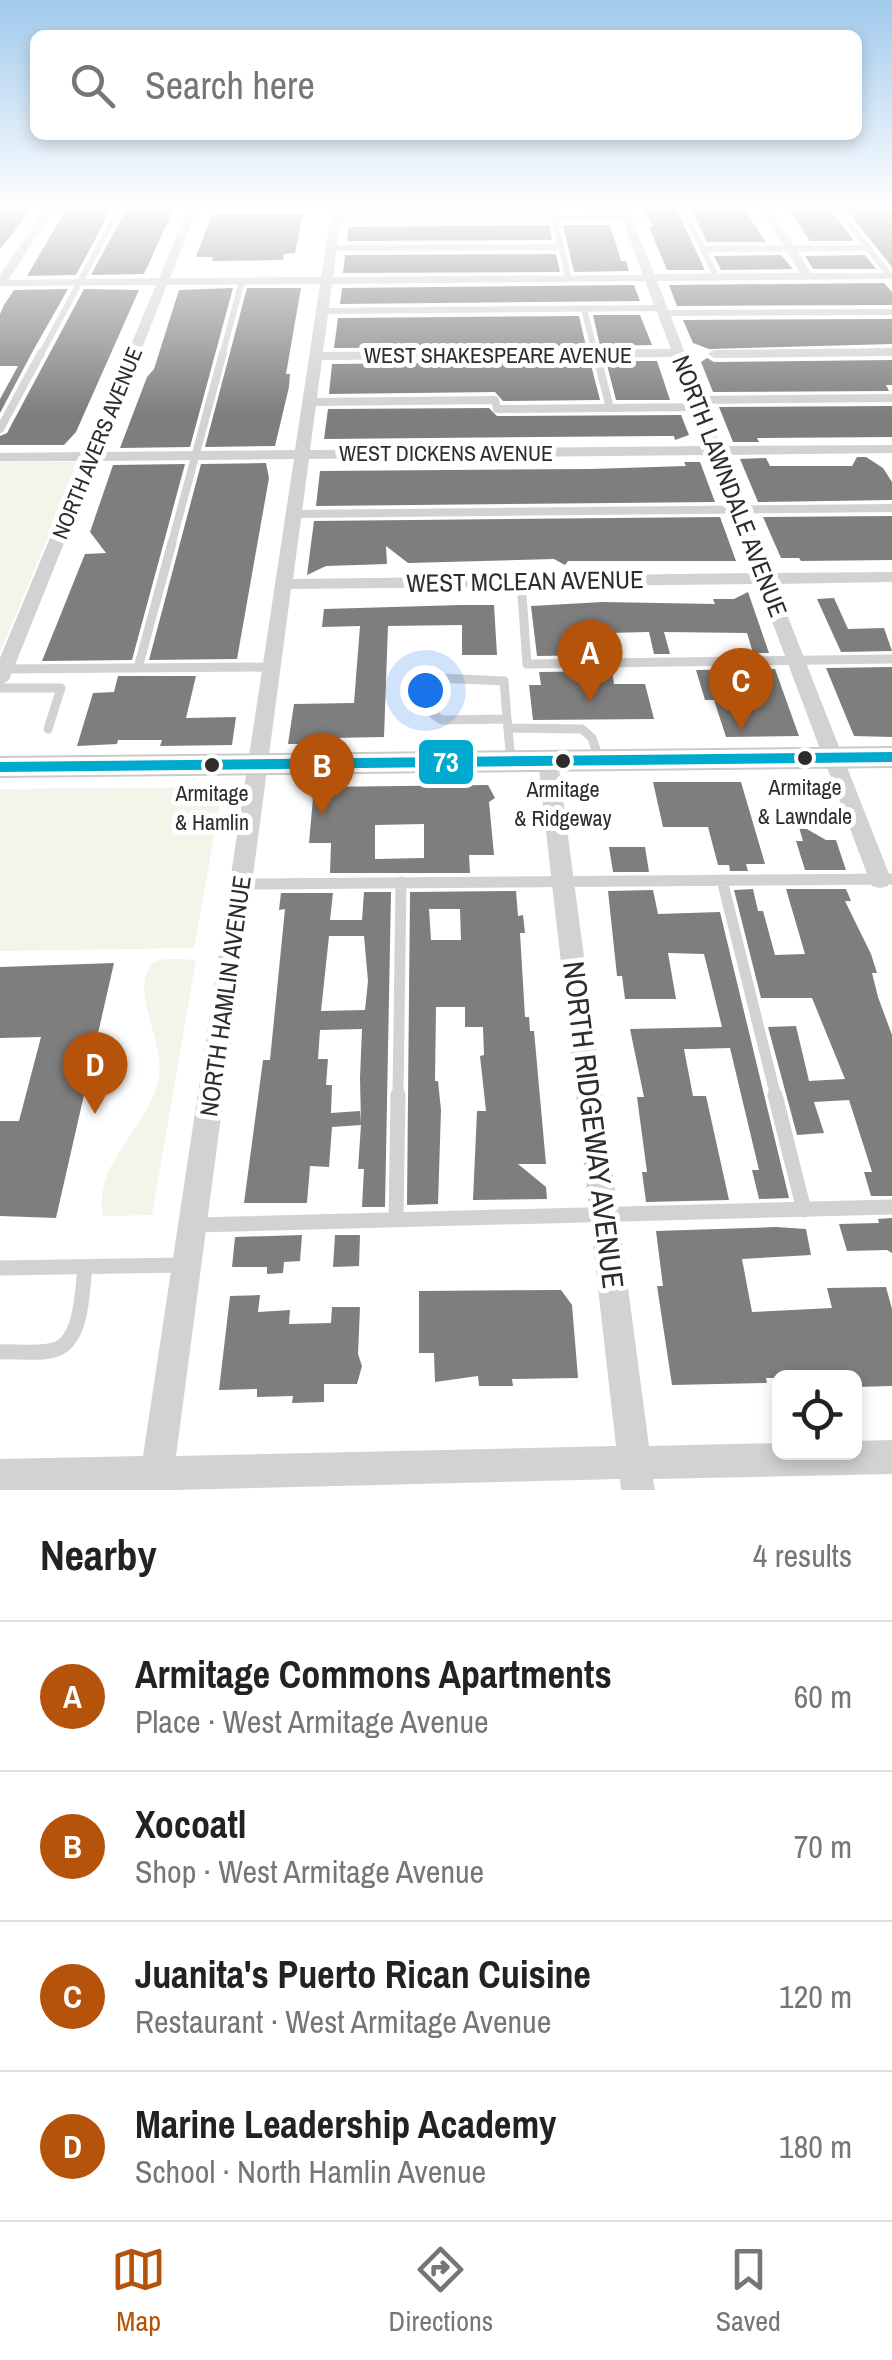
<!DOCTYPE html>
<html lang="en">
<head>
<meta charset="utf-8">
<style>
	:root { --surface:#fff; --page:#f6f6f6; --text:#222; --muted:#767676; --line:#e0e0e0; --accent:#b45309 }
	body { margin:0; font-family:"Archivo Narrow",sans-serif; background:var(--page); color:var(--text) }
	.controls { position:absolute; right:30px; bottom:30px; display:grid; overflow:hidden; border-radius:15px; box-shadow:0 5px 15px #0003 }
	.controls button { width:90px; height:90px; display:grid; place-items:center; padding:0; border:0; border-bottom:2px solid var(--line); background:var(--surface); color:var(--text); font:50px sans-serif }
	.you { position:absolute; left:425px; top:690px; width:35px; height:35px; margin:-25px; border:8px solid #fff; border-radius:50%; background:#1a73e8; box-shadow:0 0 0 15px #1a73e833 }
	.badge { display:grid; place-items:center; width:65px; height:65px; border-radius:50%; background:var(--accent); color:#fff; font-size:32px; font-weight:700 }
	.pin { position:absolute; translate:-50% -82px; filter:drop-shadow(0 2px 5px #0008) }
	.pin::after { content:''; position:absolute; top:52px; width:35px; height:30px; background:inherit; clip-path:polygon(0 0,100% 0,50% 100%) }
	.list { margin:0; padding:0; list-style:none }
	h2 { display:flex; justify-content:space-between; align-items:center; height:130px; margin:0; padding:0 40px; font-size:42px }
	h2 small { font-size:32px; font-weight:400; color:var(--muted) }
	.list li { display:grid; grid-template-columns:65px 1fr auto; gap:30px; align-items:center; box-sizing:border-box; height:150px; padding:0 40px; border-top:2px solid var(--line) }
	.list b { display:block; font-size:38px; white-space:nowrap }
	.list p { margin:0; font-size:32px; white-space:nowrap; color:var(--muted) }
	.list em { font-size:32px; font-style:normal; color:var(--muted) }
	.icon { flex:none; width:55px; height:55px; fill:none; stroke:currentColor; stroke-width:2; stroke-linecap:round; stroke-linejoin:round }
	.map { position:relative; flex:none; width:892px; height:1490px; overflow:hidden }
	.search { position:absolute; background:var(--surface); box-shadow:0 5px 15px #0003; left:30px; right:30px; top:30px; height:110px; display:flex; align-items:center; gap:25px; box-sizing:border-box; padding:0 35px; border-radius:15px; color:var(--muted); font-size:38px }
	.sheet { height:730px; background:var(--surface) }
	nav { display:flex; justify-content:space-around; align-items:center; box-sizing:border-box; height:140px; border-top:2px solid var(--line); background:var(--surface); font-size:28px; color:var(--muted) }
	nav a { display:grid; justify-items:center; gap:5px }
	nav .on { color:var(--accent) }
	.map>svg:first-child { display:block }
	.green { fill:#f1f5ea }
	.building { fill:#7e7e7e; fill-rule:evenodd }
	.lines { fill:none; stroke-linecap:round; stroke-linejoin:round }
	.service-far4 { stroke:#d2d2d2; stroke-width:6 }
	.service-far3 { stroke:#d2d2d2; stroke-width:8 }
	.service-far2 { stroke:#d2d2d2; stroke-width:9 }
	.service-far1 { stroke:#d2d2d2; stroke-width:11 }
	.service { stroke:#d2d2d2; stroke-width:15 }
	.minor { fill:#d2d2d2; fill-rule:evenodd }
	.secondary { fill:#cbcbcb; fill-rule:evenodd }
	.bus-1-casing { stroke:#fff; stroke-width:8 }
	.bus-1 { fill:#00a9ce; fill-rule:evenodd }
	.bus-dot { fill:#2d2d2d; stroke:#fff; stroke-width:4 }
	.labels { text-anchor:middle; stroke-width:10; stroke-linejoin:round; paint-order:stroke }
	.far-street-label { font-size:22px; fill:#2d2d2d; stroke:#fff }
	.bus-label { font-size:22px; fill:#2d2d2d; stroke:#fff }
	.street-label { font-size:25px; fill:#2d2d2d; stroke:#fff }
	.near-street-label { font-size:30px; fill:#2d2d2d; stroke:#fff }
	.line-badge { stroke:#fff; stroke-width:4 }
	.badge-label { font-size:28px; text-anchor:middle; font-weight:bold; fill:#fff }
</style>
</head>
<body>
<div class="map">
<svg width="892" height="1490" viewBox="0 0 892 1490">
	<rect width="100%" height="100%" fill="#fff"/>
	<path class="green" d="M 0,461 L 79,462 L 0,653 Z
		M 223,787 L 194,948 L 0,951 L 0,789 Z
		M 196,960 L 152,1215 L 103,1216 C 92,1162 151,1127 159,1076 C 165,1040 130,995 151,965 C 157,956 186,960 196,960 Z"/>
	<path class="building" d="M 68,206 L 113,206 L 76,275 L 27,276 Z
		M 128,206 L 175,206 L 144,274 L 91,275 Z
		M 351,206 L 544,206 L 545,212 L 350,213 Z
		M 639,206 L 675,206 L 705,270 L 667,270 L 649,227 L 654,227 Z
		M 689,206 L 742,206 L 766,242 L 707,242 Z
		M 786,206 L 828,206 L 854,241 L 810,241 Z
		M 843,206 L 886,206 L 892,213 L 892,267 Z
		M 5,207 L 34,207 L 0,249 L 0,213 Z
		M 212,214 L 303,214 L 295,253 L 284,254 L 283,260 L 212,261 L 213,257 L 196,257 Z
		M 549,225 L 552,240 L 347,241 L 348,227 Z
		M 563,225 L 610,225 L 621,261 L 626,261 L 629,271 L 574,272 Z
		M 556,254 L 560,272 L 343,273 L 345,255 Z
		M 781,255 L 793,269 L 721,270 L 714,256 Z
		M 865,255 L 876,269 L 813,269 L 805,256 Z
		M 884,283 L 892,292 L 892,305 L 677,306 L 669,285 Z
		M 634,285 L 640,301 L 340,304 L 342,288 Z
		M 233,288 L 190,447 L 120,448 L 147,377 L 154,369 L 179,290 Z
		M 247,288 L 301,288 L 286,374 L 290,374 L 289,387 L 275,446 L 205,447 Z
		M 68,289 L 34,349 L 0,413 L 0,399 L 18,366 L 0,366 L 0,314 L 4,305 L 14,290 Z
		M 84,289 L 139,290 L 76,432 L 64,445 L 0,445 L 0,436 L 7,433 Z
		M 593,315 L 640,315 L 652,345 L 600,346 Z
		M 579,316 L 586,346 L 334,348 L 338,318 Z
		M 892,319 L 892,344 L 709,349 L 693,343 L 683,320 Z
		M 707,358 L 714,362 L 892,360 L 892,385 L 886,385 L 889,391 L 713,392 L 701,362 Z
		M 590,361 L 600,400 L 503,401 L 495,392 L 329,394 L 332,364 Z
		M 606,361 L 657,361 L 670,400 L 616,400 Z
		M 892,406 L 892,437 L 757,438 L 759,442 L 733,442 L 719,407 Z
		M 489,408 L 497,416 L 681,415 L 689,435 L 675,440 L 674,436 L 660,436 L 324,439 L 328,409 Z
		M 857,457 L 866,457 L 883,468 L 892,482 L 892,500 L 758,502 L 740,459 L 766,458 L 770,466 L 852,466 Z
		M 684,462 L 700,462 L 715,502 L 316,506 L 320,471 L 591,469 L 686,466 Z
		M 266,463 L 269,478 L 237,659 L 149,660 L 201,464 Z
		M 185,464 L 132,660 L 42,661 L 85,554 L 106,553 L 90,532 L 113,465 Z
		M 892,516 L 892,560 L 801,561 L 799,558 L 781,558 L 763,517 Z
		M 720,517 L 736,561 L 568,561 L 565,565 L 554,559 L 408,563 L 386,546 L 387,564 L 326,566 L 307,575 L 314,521 Z
		M 748,592 L 769,653 L 753,653 L 747,633 L 664,632 L 670,654 L 654,654 L 649,632 L 606,633 L 609,655 L 537,656 L 531,606 L 603,602 L 715,604 L 713,599 L 734,599 Z
		M 834,598 L 848,629 L 884,628 L 892,651 L 841,652 L 817,599 Z
		M 461,605 L 494,605 L 497,655 L 462,655 L 462,625 L 388,626 L 384,737 L 331,738 L 330,744 L 288,744 L 294,704 L 354,703 L 360,626 L 322,627 L 324,609 Z
		M 892,667 L 892,737 L 854,736 L 826,668 Z
		M 775,669 L 799,736 L 726,737 L 714,700 L 705,700 L 696,670 Z
		M 612,671 L 614,684 L 645,684 L 654,719 L 533,720 L 529,685 L 541,685 L 539,672 Z
		M 118,676 L 196,676 L 186,718 L 236,717 L 232,745 L 160,746 L 162,740 L 118,740 L 117,744 L 77,746 L 93,693 L 114,692 Z
		M 653,782 L 741,782 L 765,864 L 746,864 L 748,871 L 730,871 L 729,865 L 718,865 L 708,827 L 663,827 Z
		M 488,785 L 495,798 L 489,802 L 494,855 L 469,855 L 470,873 L 330,873 L 331,843 L 309,843 L 314,787 ZM 424,824 L 424,858 L 375,859 L 375,825 Z
		M 798,824 L 826,840 L 836,840 L 846,870 L 805,870 L 796,841 L 803,841 Z
		M 609,847 L 645,847 L 649,872 L 613,872 Z
		M 753,889 L 758,911 L 763,911 L 775,955 L 805,954 L 786,889 L 846,889 L 851,901 L 845,901 L 871,954 L 877,973 L 872,973 L 878,997 L 892,1035 L 892,1196 L 871,1196 L 864,1172 L 872,1172 L 849,1100 L 814,1102 L 824,1133 L 797,1135 L 768,1027 L 796,1026 L 809,1081 L 845,1079 L 812,998 L 761,998 L 734,890 Z
		M 653,890 L 658,914 L 720,912 L 789,1198 L 759,1199 L 752,1170 L 759,1170 L 730,1048 L 694,1049 L 684,1049 L 693,1096 L 706,1096 L 729,1200 L 646,1202 L 642,1172 L 647,1172 L 637,1097 L 644,1097 L 630,1029 L 722,1027 L 704,954 L 668,953 L 676,999 L 625,999 L 622,976 L 617,976 L 608,891 Z
		M 516,891 L 518,916 L 523,915 L 525,933 L 520,933 L 525,1017 L 529,1017 L 530,1031 L 534,1031 L 546,1164 L 518,1164 L 546,1187 L 547,1199 L 473,1200 L 477,1111 L 486,1111 L 480,1056 L 484,1055 L 483,1027 L 465,1027 L 465,1007 L 436,1007 L 435,1081 L 438,1081 L 441,1110 L 438,1204 L 407,1205 L 410,892 ZM 429,909 L 460,909 L 461,940 L 431,940 Z
		M 364,892 L 391,892 L 385,1207 L 362,1207 L 364,1169 L 358,1169 L 361,1125 L 332,1127 L 329,1167 L 310,1166 L 307,1203 L 244,1203 L 263,1060 L 270,1060 L 285,909 L 279,910 L 281,893 L 333,893 L 330,920 L 362,920 ZM 329,936 L 364,936 L 368,981 L 365,1010 L 321,1011 ZM 362,1029 L 360,1078 L 361,1123 L 360,1111 L 331,1113 L 332,1085 L 326,1085 L 328,1059 L 318,1059 L 320,1030 Z
		M 114,963 L 56,1218 L 0,1216 L 0,1121 L 19,1121 L 41,1037 L 0,1038 L 0,967 Z
		M 892,1218 L 892,1253 L 887,1250 L 847,1251 L 839,1224 L 879,1223 L 878,1219 Z
		M 776,1227 L 806,1229 L 811,1255 L 742,1259 L 752,1312 L 832,1308 L 827,1288 L 886,1287 L 892,1309 L 892,1386 L 854,1387 L 854,1378 L 766,1378 L 767,1383 L 672,1385 L 657,1286 L 663,1286 L 656,1231 Z
		M 302,1235 L 300,1261 L 284,1262 L 283,1273 L 267,1274 L 267,1267 L 232,1267 L 235,1237 Z
		M 335,1235 L 360,1235 L 359,1266 L 333,1267 Z
		M 561,1290 L 572,1305 L 578,1378 L 512,1379 L 513,1386 L 479,1386 L 478,1376 L 435,1382 L 434,1353 L 419,1353 L 419,1291 Z
		M 260,1295 L 258,1312 L 290,1310 L 289,1324 L 331,1323 L 332,1307 L 360,1307 L 358,1354 L 362,1366 L 357,1384 L 324,1384 L 324,1402 L 292,1403 L 293,1396 L 257,1397 L 257,1389 L 219,1390 L 230,1296 Z"/>
	<g class="lines">
		<path class="service-far4" d="M 551,206 L 569,279
			M 682,206 L 717,278
			M 835,206 L 890,276
			M 193,207 L 337,207
			M 331,248 L 561,247
			M 703,249 L 868,248
			M 584,309 L 596,356
			M 323,311 L 661,308
			M 663,313 L 892,312
			M 40,356 L 121,206
			M 222,356 L 242,281"/>
		<path class="service-far3" d="M 596,353 L 610,408
			M 697,400 L 892,398
			M 310,402 L 495,400 L 497,409 L 699,407
			M 0,429 L 41,353
			M 294,514 L 892,508
			M 171,546 L 223,353"/>
		<path class="service-far2" d="M 521,581 L 527,664 L 892,659
			M 138,668 L 172,543
			M 4,669 L 272,667
			M 440,678 L 504,681 L 507,719 L 442,720 L 434,715 L 433,682 Z
			M 0,688 L 61,688 L 48,729
			M 507,719 L 511,761
			M 508,728 L 582,729 L 592,738 L 599,759"/>
		<path class="service-far1" d="M 722,880 L 776,1097
			M 242,884 L 892,879
			M 398,1097 L 401,882"/>
		<path class="service" d="M 775,1095 L 804,1210
			M 396,1219 L 398,1095
			M 194,1225 L 892,1207
			M 0,1268 L 182,1265
			M 0,1352 C 16,1351 42,1355 57,1349 C 83,1338 82,1290 85,1267"/>
		<path class="minor" d="M 47,206 L 57,206 L 8,280 L 159,278 L 189,206 L 199,206 L 170,278 L 321,277 L 332,206 L 342,206 L 341,217 L 620,215 L 617,206 L 627,206 L 654,274 L 800,273 L 758,206 L 768,206 L 811,273 L 892,273 L 892,279 L 657,281 L 721,446 L 892,445 L 892,453 L 725,455 L 771,573 L 892,572 L 892,582 L 775,584 L 891,879 L 888,886 L 880,888 L 872,886 L 869,879 L 758,584 L 291,589 L 176,1456 L 616,1446 L 538,761 L 541,756 L 555,756 L 558,761 L 649,1446 L 780,1443 L 780,1452 L 854,1452 L 854,1441 L 892,1440 L 892,1474 L 653,1479 L 655,1490 L 621,1490 L 620,1479 L 172,1490 L 0,1490 L 0,1459 L 143,1456 L 294,459 L 97,461 L 9,680 L 0,686 L 0,658 L 82,461 L 0,461 L 0,453 L 86,452 L 156,285 L 0,286 L 0,275 ZM 623,221 L 643,275 L 333,277 L 340,223 ZM 645,281 L 671,349 L 323,352 L 332,284 ZM 320,284 L 295,450 L 101,452 L 167,285 ZM 673,357 L 707,446 L 310,450 L 322,360 ZM 710,455 L 754,573 L 293,579 L 309,459 Z
			M 892,348 L 892,356 L 714,358 L 708,354 L 714,350 Z"/>
		<path class="secondary" d="M 892,746 L 892,768 L 0,778 L 0,756 Z"/>
		<g class="bus-1-casing">
			<path id="bus-1" d="M 892,752 L 892,762 L 0,772 L 0,762 Z"/>
		</g>
		<use href="#bus-1" class="bus-1"/>
	</g>
	<linearGradient id="sky" x2="0" y2="1"><stop stop-color="#a1caec"/><stop offset="0.5" stop-color="#fff"/><stop offset="1" stop-color="#fff" stop-opacity="0"/></linearGradient>
	<rect width="892" height="414" fill="url(#sky)"/>
	<g class="bus-dot">
		<circle cx="805" cy="758" r="9"/>
		<circle cx="563" cy="761" r="9"/>
		<circle cx="212" cy="765" r="9"/>
	</g>
	<g class="labels">
		<g class="far-street-label">
			<text x="498" y="363">WEST SHAKESPEARE AVENUE</text>
			<text transform="translate(97 443) rotate(-68)" y="8">NORTH AVERS AVENUE</text>
			<text x="446" y="461">WEST DICKENS AVENUE</text>
		</g>
		<g class="bus-label">
			<text x="805" y="795">Armitage<tspan x="805" dy="29">&amp; Lawndale</tspan></text>
			<text x="563" y="797">Armitage<tspan x="563" dy="29">&amp; Ridgeway</tspan></text>
			<text x="212" y="801">Armitage<tspan x="212" dy="29">&amp; Hamlin</tspan></text>
		</g>
		<g class="street-label">
			<text transform="translate(730 486) rotate(69)" y="9">NORTH LAWNDALE AVENUE</text>
			<text transform="translate(525 581) rotate(-1)" y="9">WEST MCLEAN AVENUE</text>
			<text transform="translate(225 996) rotate(-82)" y="9">NORTH HAMLIN AVENUE</text>
		</g>
		<g class="near-street-label">
			<text transform="translate(593 1125) rotate(83)" y="10">NORTH RIDGEWAY AVENUE</text>
		</g>
	</g>
	<rect class="line-badge" x="417" y="738" width="58" height="48" rx="10" fill="#00a9ce"/>
	<g class="badge-label">
		<text x="446" y="772">73</text>
	</g>
</svg>
<div class="controls">
<button><svg class="icon" aria-label="locate" viewBox="0 0 24 24"><circle cx="12" cy="12" r="6"/><path d="M12 2v4M12 18v4M2 12h4M18 12h4"/></svg></button>
</div>
<div class="you"></div>
<div class="pin badge" style="left:590px;top:702px">A</div>
<div class="pin badge" style="left:322px;top:815px">B</div>
<div class="pin badge" style="left:741px;top:730px">C</div>
<div class="pin badge" style="left:95px;top:1114px">D</div>
<div class="search"><svg class="icon" aria-label="search" viewBox="0 0 24 24"><circle cx="10" cy="10" r="6"/><path d="M15 15l6 6"/></svg>Search here</div>
</div>
<section class="sheet">
<h2>Nearby<small>4 results</small></h2>
<ul class="list">
<li><span class="badge">A</span><div><b>Armitage Commons Apartments</b><p>Place · West Armitage Avenue</p></div><em>60 m</em></li>
<li><span class="badge">B</span><div><b>Xocoatl</b><p>Shop · West Armitage Avenue</p></div><em>70 m</em></li>
<li><span class="badge">C</span><div><b>Juanita's Puerto Rican Cuisine</b><p>Restaurant · West Armitage Avenue</p></div><em>120 m</em></li>
<li><span class="badge">D</span><div><b>Marine Leadership Academy</b><p>School · North Hamlin Avenue</p></div><em>180 m</em></li>
</ul>
</section>
<nav>
<a class="on"><svg class="icon" aria-label="map" viewBox="0 0 24 24"><path d="M3 6l6-2 6 2 6-2v14l-6 2-6-2-6 2zM9 4v14M15 6v14"/></svg>Map</a>
<a><svg class="icon" aria-label="directions" viewBox="0 0 24 24"><path d="M12 3l9 9-9 9-9-9zM9 14v-3h6M13 9l2 2-2 2"/></svg>Directions</a>
<a><svg class="icon" aria-label="saved" viewBox="0 0 24 24"><path d="M7 4h10v16l-5-4-5 4z"/></svg>Saved</a>
</nav>
</body>
</html>
